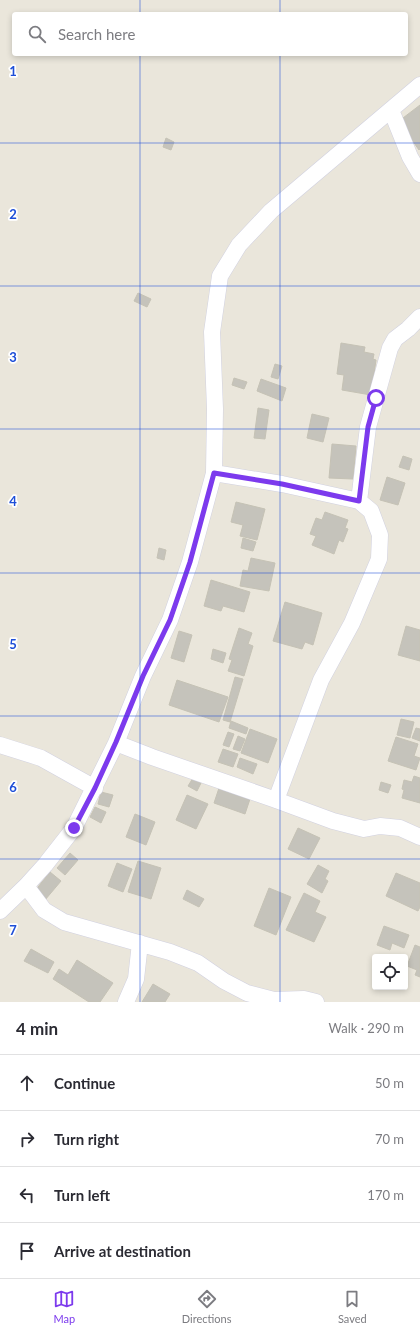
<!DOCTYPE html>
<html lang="en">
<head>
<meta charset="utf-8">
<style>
	:root { --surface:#fff; --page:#f7f7f7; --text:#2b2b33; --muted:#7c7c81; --line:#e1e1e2; --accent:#7c3aed }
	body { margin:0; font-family:Lato,sans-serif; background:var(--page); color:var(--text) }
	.controls { position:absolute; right:12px; bottom:12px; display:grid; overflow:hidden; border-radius:4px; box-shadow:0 2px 6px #0003 }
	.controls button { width:36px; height:36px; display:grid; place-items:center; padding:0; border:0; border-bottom:1px solid var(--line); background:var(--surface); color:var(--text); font:20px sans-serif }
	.stop { position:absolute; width:12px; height:12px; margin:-9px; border:3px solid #7c3aed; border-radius:50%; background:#fff }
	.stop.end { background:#7c3aed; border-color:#fff; box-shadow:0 1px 4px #0008 }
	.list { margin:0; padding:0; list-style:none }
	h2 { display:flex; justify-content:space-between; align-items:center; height:52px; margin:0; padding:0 16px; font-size:17px }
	h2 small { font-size:13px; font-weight:400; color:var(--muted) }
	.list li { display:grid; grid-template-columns:26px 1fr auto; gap:12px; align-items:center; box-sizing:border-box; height:56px; padding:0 16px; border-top:1px solid var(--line) }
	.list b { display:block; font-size:15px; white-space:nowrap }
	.list em { font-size:13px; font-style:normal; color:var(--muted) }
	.icon { flex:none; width:22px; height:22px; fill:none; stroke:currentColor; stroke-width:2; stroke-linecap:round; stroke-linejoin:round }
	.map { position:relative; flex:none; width:420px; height:1002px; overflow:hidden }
	.search { position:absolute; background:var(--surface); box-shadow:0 2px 6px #0003; left:12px; right:12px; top:12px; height:44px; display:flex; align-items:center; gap:10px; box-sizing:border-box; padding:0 14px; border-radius:4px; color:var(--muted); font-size:15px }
	.sheet { height:276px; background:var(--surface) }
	nav { display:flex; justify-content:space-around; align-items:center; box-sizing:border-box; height:56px; border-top:1px solid var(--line); background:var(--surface); font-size:11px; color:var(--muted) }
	nav a { display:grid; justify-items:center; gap:2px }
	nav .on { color:var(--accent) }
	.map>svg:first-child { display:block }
	.building { fill:#c5c3bb; stroke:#c5c2b5 }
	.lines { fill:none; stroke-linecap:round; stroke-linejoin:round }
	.minor-casing { stroke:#d1d1e0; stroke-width:17 }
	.minor { stroke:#fff; stroke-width:16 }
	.route { stroke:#7c3aed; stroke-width:5 }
	.grid { fill:none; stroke:#1d4ed8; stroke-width:1; stroke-opacity:0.55 }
	.grid-label { font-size:13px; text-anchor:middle; font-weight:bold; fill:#1d4ed8; stroke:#fff; stroke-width:3.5; stroke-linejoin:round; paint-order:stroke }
</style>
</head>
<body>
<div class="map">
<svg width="420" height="1002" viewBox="0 0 420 1002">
	<rect width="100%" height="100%" fill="#eae6db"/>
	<path class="building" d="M 420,105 L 420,149 L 419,150 L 399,121 Z
		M 166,138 L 174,142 L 171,150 L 163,147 Z
		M 138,293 L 151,299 L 147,307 L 134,301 Z
		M 341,343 L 365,347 L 364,352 L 374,354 L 373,359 L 376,360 L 371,395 L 342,390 L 344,375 L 337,374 Z
		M 275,364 L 282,366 L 278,379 L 271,377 Z
		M 234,378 L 247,382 L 244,389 L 232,385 Z
		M 261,379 L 286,388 L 282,401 L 257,391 Z
		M 258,408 L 269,410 L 265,439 L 254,438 Z
		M 312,414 L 329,418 L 323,442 L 307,438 Z
		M 332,444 L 356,446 L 353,479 L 329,478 Z
		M 403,456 L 412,459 L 409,470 L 399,467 Z
		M 387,477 L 405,483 L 398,505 L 380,500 Z
		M 236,502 L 265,509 L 257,540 L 240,536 L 243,525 L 231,522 Z
		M 325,512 L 348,520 L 345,528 L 348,529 L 343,542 L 339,540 L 334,554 L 312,545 L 316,536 L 310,534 L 316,518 L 322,520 Z
		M 243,538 L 256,542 L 253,551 L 241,548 Z
		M 159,548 L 166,550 L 164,560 L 157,558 Z
		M 251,558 L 275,563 L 269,591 L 240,586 L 243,570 L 248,571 Z
		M 211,580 L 250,592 L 244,612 L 223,606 L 221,611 L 204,606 Z
		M 285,602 L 322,613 L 313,645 L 305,642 L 302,649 L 273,641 Z
		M 406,626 L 420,630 L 420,661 L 398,655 Z
		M 239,628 L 252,633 L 248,644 L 253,646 L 244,676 L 228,671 L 232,660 L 229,659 Z
		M 179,631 L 192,635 L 184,662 L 171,658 Z
		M 213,649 L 226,653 L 223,663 L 211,659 Z
		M 235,677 L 243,679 L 230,722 L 223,720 Z
		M 177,680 L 228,697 L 219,722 L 169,705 Z
		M 401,719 L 414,722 L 410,738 L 397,735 Z
		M 231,721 L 248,728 L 246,734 L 229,728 Z
		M 416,728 L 420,729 L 420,741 L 412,738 Z
		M 250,729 L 277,739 L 268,763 L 241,753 Z
		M 228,732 L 234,734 L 229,747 L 223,745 Z
		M 238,736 L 245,739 L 240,751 L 233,749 Z
		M 396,737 L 418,744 L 414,756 L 420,758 L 416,770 L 388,761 Z
		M 223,749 L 238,754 L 233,767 L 218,762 Z
		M 240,758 L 257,764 L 253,774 L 237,767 Z
		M 414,776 L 420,778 L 420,803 L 402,798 L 404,790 L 402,789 L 404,780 L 412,782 Z
		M 193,778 L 201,783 L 197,791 L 188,786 Z
		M 381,782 L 391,785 L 388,793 L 379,790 Z
		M 220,785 L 251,796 L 245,814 L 214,803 Z
		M 101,792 L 113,795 L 109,807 L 98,804 Z
		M 187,795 L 208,804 L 196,829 L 176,820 Z
		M 95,807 L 106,812 L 101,823 L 90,817 Z
		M 135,814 L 155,822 L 146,845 L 126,837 Z
		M 298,828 L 320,838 L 309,859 L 288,849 Z
		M 70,853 L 78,860 L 65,875 L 57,868 Z
		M 138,861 L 161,868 L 151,899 L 128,892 Z
		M 117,863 L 132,869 L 123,892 L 108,886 Z
		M 318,865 L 329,871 L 325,879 L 328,881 L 322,893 L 307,884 Z
		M 50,872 L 61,881 L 45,900 L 34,892 Z
		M 396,873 L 420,883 L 420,907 L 418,911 L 386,896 Z
		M 269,888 L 291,897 L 276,935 L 254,926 Z
		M 187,890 L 204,899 L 199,907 L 183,899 Z
		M 304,893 L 320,901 L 315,912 L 326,917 L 314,942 L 286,930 Z
		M 384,926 L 409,935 L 404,948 L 392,943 L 390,950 L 377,945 Z
		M 415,945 L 420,947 L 420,977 L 415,975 L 417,970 L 407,966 Z
		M 31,949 L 54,962 L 48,973 L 24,961 Z
		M 77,960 L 113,983 L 100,1002 L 89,1002 L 53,979 L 59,969 L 68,975 Z
		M 153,984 L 170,994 L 165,1002 L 142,1002 Z"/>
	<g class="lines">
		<g class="minor-casing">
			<path id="minor" d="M 391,110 L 410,157 L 420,174
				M 214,473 L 282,484 L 359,501 L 371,511 L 380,535 L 379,559 L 352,623 L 321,680 L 276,800
				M 359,501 L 368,427 L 390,348 L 395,339 L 408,329 L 420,317
				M 116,743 L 152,757 L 276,800 L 333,821 L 364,829 L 380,826 L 400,828 L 420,837
				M 0,745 L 41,758 L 95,788
				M 26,886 L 44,910 L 64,922 L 170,952 L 198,963 L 224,981 L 247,993 L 274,1000 L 304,999 L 316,1002
				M 0,911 L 26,886 L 45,865 L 74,828 L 116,743 L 143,676 L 170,620 L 190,562 L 214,473 L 215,409 L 212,332 L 220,276 L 239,245 L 271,211 L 420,85
				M 126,1002 L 136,979 L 140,943"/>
		</g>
		<use href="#minor" class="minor"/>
	</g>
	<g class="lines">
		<path class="route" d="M 74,828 L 95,788 L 116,742 L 143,676 L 170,620 L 190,562 L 214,473 L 282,484 L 359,501 L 368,427 L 376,398"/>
	</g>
	<path class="grid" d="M 140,0 L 140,14M 280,0 L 280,14M 140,54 L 140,1002M 280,54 L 280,1002M 0,143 L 420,143M 0,286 L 420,286M 0,429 L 420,429M 0,573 L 420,573M 0,716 L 420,716M 0,859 L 420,859"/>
	<g class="grid-label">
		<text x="13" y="76">1</text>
		<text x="13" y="219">2</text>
		<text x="13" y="362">3</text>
		<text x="13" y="506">4</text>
		<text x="13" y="649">5</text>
		<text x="13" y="792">6</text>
		<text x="13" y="935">7</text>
	</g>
</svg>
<div class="controls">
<button><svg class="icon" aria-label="locate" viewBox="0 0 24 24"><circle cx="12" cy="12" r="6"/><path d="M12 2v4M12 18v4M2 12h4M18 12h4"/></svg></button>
</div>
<div class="stop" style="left:376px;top:398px"></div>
<div class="stop end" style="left:74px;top:828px"></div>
<div class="search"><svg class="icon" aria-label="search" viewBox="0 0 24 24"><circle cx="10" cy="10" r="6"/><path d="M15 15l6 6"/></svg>Search here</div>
</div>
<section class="sheet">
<h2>4 min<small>Walk · 290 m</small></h2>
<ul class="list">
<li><svg class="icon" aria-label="ahead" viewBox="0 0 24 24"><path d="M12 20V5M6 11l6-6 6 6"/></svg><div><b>Continue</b></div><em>50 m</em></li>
<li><svg class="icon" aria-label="right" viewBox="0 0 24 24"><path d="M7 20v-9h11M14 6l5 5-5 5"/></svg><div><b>Turn right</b></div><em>70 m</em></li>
<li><svg class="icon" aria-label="left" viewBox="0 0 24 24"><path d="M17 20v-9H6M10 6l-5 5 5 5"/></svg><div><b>Turn left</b></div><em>170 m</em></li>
<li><svg class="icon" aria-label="arrive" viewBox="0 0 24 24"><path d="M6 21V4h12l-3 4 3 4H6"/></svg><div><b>Arrive at destination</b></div></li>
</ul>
</section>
<nav>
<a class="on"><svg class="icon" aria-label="map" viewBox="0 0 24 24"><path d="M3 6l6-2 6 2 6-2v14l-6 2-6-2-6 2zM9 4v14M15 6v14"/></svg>Map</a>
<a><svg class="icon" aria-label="directions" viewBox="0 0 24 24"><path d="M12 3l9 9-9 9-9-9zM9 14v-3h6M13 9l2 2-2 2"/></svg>Directions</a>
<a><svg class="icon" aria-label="saved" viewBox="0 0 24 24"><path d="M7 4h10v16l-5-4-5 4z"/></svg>Saved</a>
</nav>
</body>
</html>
